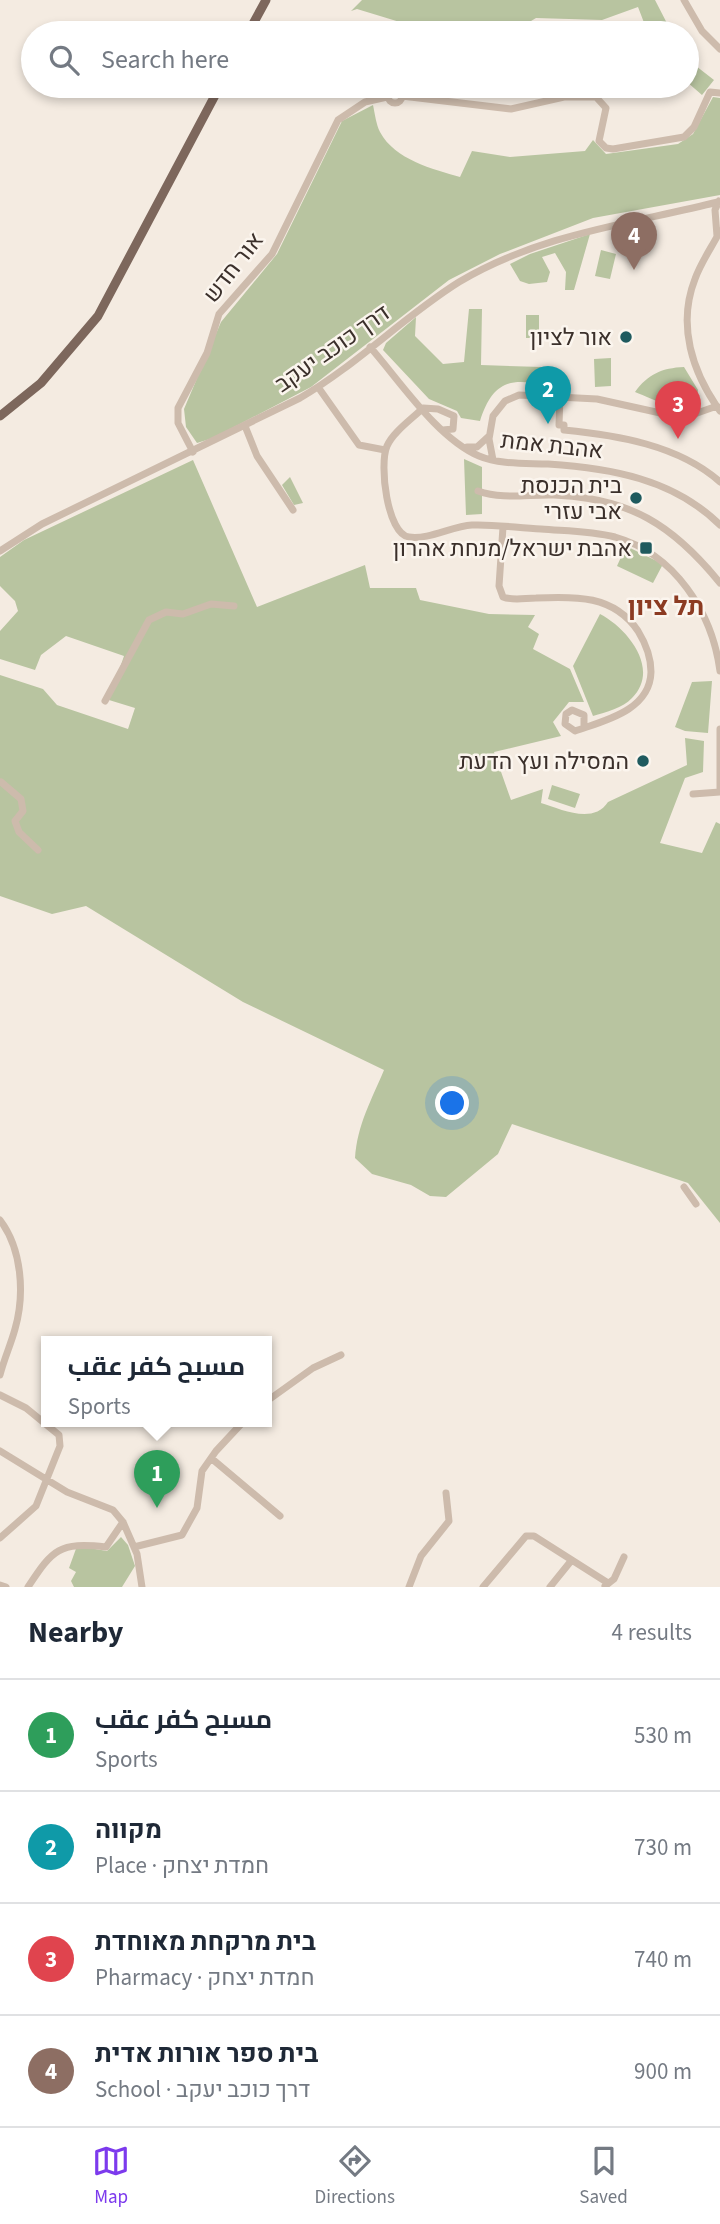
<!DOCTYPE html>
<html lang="en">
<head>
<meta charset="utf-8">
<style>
	:root { --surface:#fff; --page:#f6f6f7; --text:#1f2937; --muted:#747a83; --line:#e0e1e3; --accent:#7c3aed }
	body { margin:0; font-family:"Source Sans 3",Cairo,Heebo,sans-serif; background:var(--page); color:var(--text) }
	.you { position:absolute; left:453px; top:1104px; width:24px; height:24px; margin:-18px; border:5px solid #fff; border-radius:50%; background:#1a73e8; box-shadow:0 0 0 10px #1a73e833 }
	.badge { display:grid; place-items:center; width:46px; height:46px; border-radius:50%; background:var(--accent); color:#fff; font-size:23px; font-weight:700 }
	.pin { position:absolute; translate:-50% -58px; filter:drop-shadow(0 2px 4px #0008) }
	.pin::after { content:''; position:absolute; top:37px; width:24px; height:21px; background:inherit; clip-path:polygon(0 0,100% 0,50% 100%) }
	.popup { position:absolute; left:41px; top:1336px; width:231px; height:91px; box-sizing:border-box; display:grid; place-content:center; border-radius:0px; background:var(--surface); filter:drop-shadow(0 2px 5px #0005); font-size:23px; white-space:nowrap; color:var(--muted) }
	.popup b { font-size:26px; color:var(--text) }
	.popup::after { content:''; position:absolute; left:50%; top:100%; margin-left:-14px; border:14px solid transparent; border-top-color:var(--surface) }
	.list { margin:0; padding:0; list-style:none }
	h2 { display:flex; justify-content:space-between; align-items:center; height:91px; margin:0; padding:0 28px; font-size:30px }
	h2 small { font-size:23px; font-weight:400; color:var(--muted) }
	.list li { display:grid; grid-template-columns:46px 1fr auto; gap:21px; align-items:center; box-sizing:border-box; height:112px; padding:0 28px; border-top:2px solid var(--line) }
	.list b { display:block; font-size:26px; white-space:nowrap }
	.list p { margin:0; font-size:23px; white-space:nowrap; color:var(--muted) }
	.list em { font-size:23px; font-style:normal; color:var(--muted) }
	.icon { flex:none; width:38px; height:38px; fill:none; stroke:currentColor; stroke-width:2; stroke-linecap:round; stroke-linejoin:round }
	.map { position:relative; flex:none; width:720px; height:1587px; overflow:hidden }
	.search { position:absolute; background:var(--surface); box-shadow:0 4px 10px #0003; left:21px; right:21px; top:21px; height:77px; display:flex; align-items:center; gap:18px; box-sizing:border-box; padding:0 24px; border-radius:38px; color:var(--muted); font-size:26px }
	.sheet { height:539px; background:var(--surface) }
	nav { display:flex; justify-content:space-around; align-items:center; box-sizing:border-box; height:98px; border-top:2px solid var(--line); background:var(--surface); font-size:19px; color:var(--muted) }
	nav a { display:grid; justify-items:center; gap:4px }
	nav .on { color:var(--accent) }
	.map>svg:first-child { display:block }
	.green { fill:#b8c4a0 }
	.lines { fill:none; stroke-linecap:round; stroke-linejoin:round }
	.minor { stroke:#cdbbac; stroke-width:7 }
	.major { stroke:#7d675c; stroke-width:9 }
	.poi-dot { fill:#1f5a5e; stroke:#fbf5ee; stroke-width:2.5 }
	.labels { text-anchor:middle; stroke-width:5; stroke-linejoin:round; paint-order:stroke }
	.street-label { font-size:23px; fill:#3b302b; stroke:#fbf5ee }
	.poi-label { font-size:23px; fill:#3b302b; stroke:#fbf5ee; text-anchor:end }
	.quarter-label { font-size:26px; font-weight:bold; fill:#8c3b22; stroke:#fbf5ee }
</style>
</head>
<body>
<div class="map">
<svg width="720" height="1587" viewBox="0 0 720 1587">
	<rect width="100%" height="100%" fill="#f4ebe1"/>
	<path class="green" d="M 362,0 L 655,0 L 672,33 L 648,33 L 638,7 L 602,20 L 536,18 L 511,33 L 402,33 L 403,23 L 357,9 L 351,11 Z
		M 687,59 L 714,80 L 702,95 L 687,82 Z
		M 713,97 L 720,98 L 720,195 L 593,218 L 500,254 L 449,280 L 311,387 L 213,438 L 197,443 L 186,427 L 184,409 L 221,322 L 277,254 L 342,121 L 373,105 C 375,114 376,124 380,132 C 395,160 433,169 460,177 L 472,151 L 510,157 L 585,151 L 593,140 L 606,154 L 678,144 L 693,134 Z
		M 590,234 L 574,290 L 565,290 L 566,272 L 555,253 L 542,257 L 550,272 L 547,282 L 529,284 L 520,281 L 510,264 L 530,254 Z
		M 601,250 L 616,254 L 610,279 L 595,276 Z
		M 469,309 L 482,309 L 481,365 L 542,367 L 542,385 C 507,376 491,386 480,421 L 461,418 L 457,411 L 429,399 L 383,350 L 386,343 L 416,317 L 415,336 L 443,364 L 464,362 Z
		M 526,315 L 539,315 L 539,338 L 526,338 Z
		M 611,358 L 611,386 L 595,387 L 594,359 Z
		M 684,367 L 698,390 L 696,403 C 681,415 651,398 635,392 C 648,374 662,368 684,367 Z
		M 464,459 L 482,467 L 482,514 L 466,515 Z
		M 193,460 L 257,607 L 365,565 L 370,588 L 416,588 L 420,600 L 489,614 L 535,615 L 528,627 L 539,634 L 533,649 L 570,669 L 584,702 L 569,702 L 553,722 L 561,736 L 494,752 L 511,800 L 543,789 L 541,803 C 561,809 593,825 608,802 L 687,765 L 685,738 L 704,741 L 703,772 L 685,778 L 660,843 L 702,853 L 716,822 L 720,824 L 720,1223 L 688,1183 L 512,1124 L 498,1154 L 446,1197 L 430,1196 L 411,1185 L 372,1174 L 355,1158 C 357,1125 372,1099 384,1070 L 243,1002 L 86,906 L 52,914 L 0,896 L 0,675 L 43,689 L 57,705 L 128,729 L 135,708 L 109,700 L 124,656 L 66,636 L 41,655 L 35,670 L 0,659 L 0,631 L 18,611 L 15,601 L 0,586 L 0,557 L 24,540 Z
		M 290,477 L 303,503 L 294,505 L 282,485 Z
		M 626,546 L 663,564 L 653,583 L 617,566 Z
		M 600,614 C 627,628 661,669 632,698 C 623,708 606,712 593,716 L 573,666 Z
		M 712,681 L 708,733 L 685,731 L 675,727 L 692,682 Z
		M 552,785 L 580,794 L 575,808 L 548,799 Z
		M 121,1537 L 128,1545 L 135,1566 L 122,1587 L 74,1587 L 71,1581 L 76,1572 L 69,1568 L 77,1546 L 107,1551 Z"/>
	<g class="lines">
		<path class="minor" d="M 684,0 L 702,31 L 720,49
			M388 96a7 7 0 1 1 14 0a7 7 0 1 1-14 0Z
			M 402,96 L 511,109 L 564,97 L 596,97 L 606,108 L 599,141 L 606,148 L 613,149 L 684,137 L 694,127 L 710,92 L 720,93
			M 720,231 C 712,247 701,262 695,279 C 677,325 692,372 720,411
			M 717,236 L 715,210 L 719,201
			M 370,347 C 400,381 437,438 479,456 C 500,465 526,463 548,464 C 610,468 674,479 720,525
			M 318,387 L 359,445 L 385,450
			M 560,396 L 559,425 L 564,425 L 564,430 C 616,435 679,445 720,482
			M 245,426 L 257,456 L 293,510
			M 443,430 L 453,429 L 454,416 L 438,409 L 423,408 C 412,419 393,432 387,446 C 379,464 387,534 409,537 C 429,540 452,526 472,525 C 494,524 518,528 541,529 C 565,531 591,531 615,537 C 675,554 712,612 720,671
			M 467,447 L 477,447 L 489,436
			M 193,452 L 178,423 L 178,408 L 207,353 L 219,314 L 272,254 L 338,120 L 365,102 L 387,97
			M 493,460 L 489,439 L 493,416 L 505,401 L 519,395 L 597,399 L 683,418 L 717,406
			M 478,491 C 503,500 529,494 554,495 C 630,498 673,525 720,583
			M 503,527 L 499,586 L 503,597 C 513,601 525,598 536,598 C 575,596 614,595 638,631 C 646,644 651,657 651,672 C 650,711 603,721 575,731 L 565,724 L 566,714 L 572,710 L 584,715 L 584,726
			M 0,551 L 42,524 L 300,398 C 357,365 403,317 459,282 C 539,234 630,224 718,202
			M 105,701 L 149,620 L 166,612 L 183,614 L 211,604 L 234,606
			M 720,729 L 720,788
			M 1,782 L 21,799 L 23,811 L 15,821 L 19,832 L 38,850
			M 693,794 L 720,792
			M 684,1187 L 696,1204
			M 0,1220 C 22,1249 25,1294 15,1329 C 11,1344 4,1359 0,1375
			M 0,1395 L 26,1408 L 59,1435 L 60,1446 L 36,1506 L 0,1538
			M 267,1401 L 313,1368 L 341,1355
			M 0,1451 L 67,1492 L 113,1510 L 123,1522 L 137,1554 L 142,1587
			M 211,1458 L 280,1516
			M 134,1547 L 182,1535 L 197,1508 L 202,1471 L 216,1451 L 243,1422
			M 0,1585 L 6,1587
			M 605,1586 L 614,1579 L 624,1557
			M 28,1587 C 53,1549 59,1542 106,1547 L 123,1522
			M 409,1587 L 421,1556 L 449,1521 L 446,1493
			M 483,1587 L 526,1536 L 534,1536 L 608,1583
			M 550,1587 L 571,1561"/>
		<path class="major" d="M 248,33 L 266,0
			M 0,416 L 41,383 L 98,316 L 220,86"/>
	</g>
	<g class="poi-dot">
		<circle cx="626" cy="337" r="7"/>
		<circle cx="636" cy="498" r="7"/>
		<rect x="639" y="541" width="14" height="14" rx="3.5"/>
		<circle cx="643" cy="761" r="7"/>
	</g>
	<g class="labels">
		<g class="street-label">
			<text transform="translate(233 267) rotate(-52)" y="8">אור חדש</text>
			<text transform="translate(332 348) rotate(-35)" y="8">דרך כוכב יעקב</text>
			<text transform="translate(552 445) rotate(6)" y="8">אהבת אמת</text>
		</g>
		<g class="poi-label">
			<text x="612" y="345">אור לציון</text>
			<text x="622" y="493">בית הכנסת<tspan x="622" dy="26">אבי עזרי</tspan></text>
			<text x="632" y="556">אהבת ישראל/מנחת אהרון</text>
			<text x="629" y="769">המסילה ועץ הדעת</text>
		</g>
		<g class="quarter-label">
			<text x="666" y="615">תל ציון</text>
		</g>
	</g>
</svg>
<div class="you"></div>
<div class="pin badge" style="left:157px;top:1508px;background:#2e9e5b">1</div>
<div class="popup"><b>مسبح كفر عقب</b>Sports</div>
<div class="pin badge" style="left:548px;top:424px;background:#0f9aa8">2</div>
<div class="pin badge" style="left:678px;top:439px;background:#e0444e">3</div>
<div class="pin badge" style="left:634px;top:270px;background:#8d6e63">4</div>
<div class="search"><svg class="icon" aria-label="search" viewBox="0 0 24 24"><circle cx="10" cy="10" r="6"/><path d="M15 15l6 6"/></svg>Search here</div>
</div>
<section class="sheet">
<h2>Nearby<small>4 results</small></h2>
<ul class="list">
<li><span class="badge" style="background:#2e9e5b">1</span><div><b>مسبح كفر عقب</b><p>Sports</p></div><em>530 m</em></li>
<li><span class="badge" style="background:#0f9aa8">2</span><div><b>מקווה</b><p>Place · חמדת יצחק</p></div><em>730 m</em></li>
<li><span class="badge" style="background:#e0444e">3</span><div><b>בית מרקחת מאוחדת</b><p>Pharmacy · חמדת יצחק</p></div><em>740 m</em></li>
<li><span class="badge" style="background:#8d6e63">4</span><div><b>בית ספר אורות אדית</b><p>School · דרך כוכב יעקב</p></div><em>900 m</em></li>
</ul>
</section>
<nav>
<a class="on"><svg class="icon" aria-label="map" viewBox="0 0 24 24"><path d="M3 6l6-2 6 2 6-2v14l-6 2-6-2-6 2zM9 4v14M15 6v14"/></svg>Map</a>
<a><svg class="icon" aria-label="directions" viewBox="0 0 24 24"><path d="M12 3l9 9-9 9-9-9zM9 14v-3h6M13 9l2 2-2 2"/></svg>Directions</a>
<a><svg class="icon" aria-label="saved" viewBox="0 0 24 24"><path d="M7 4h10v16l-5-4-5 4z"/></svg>Saved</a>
</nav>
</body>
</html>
